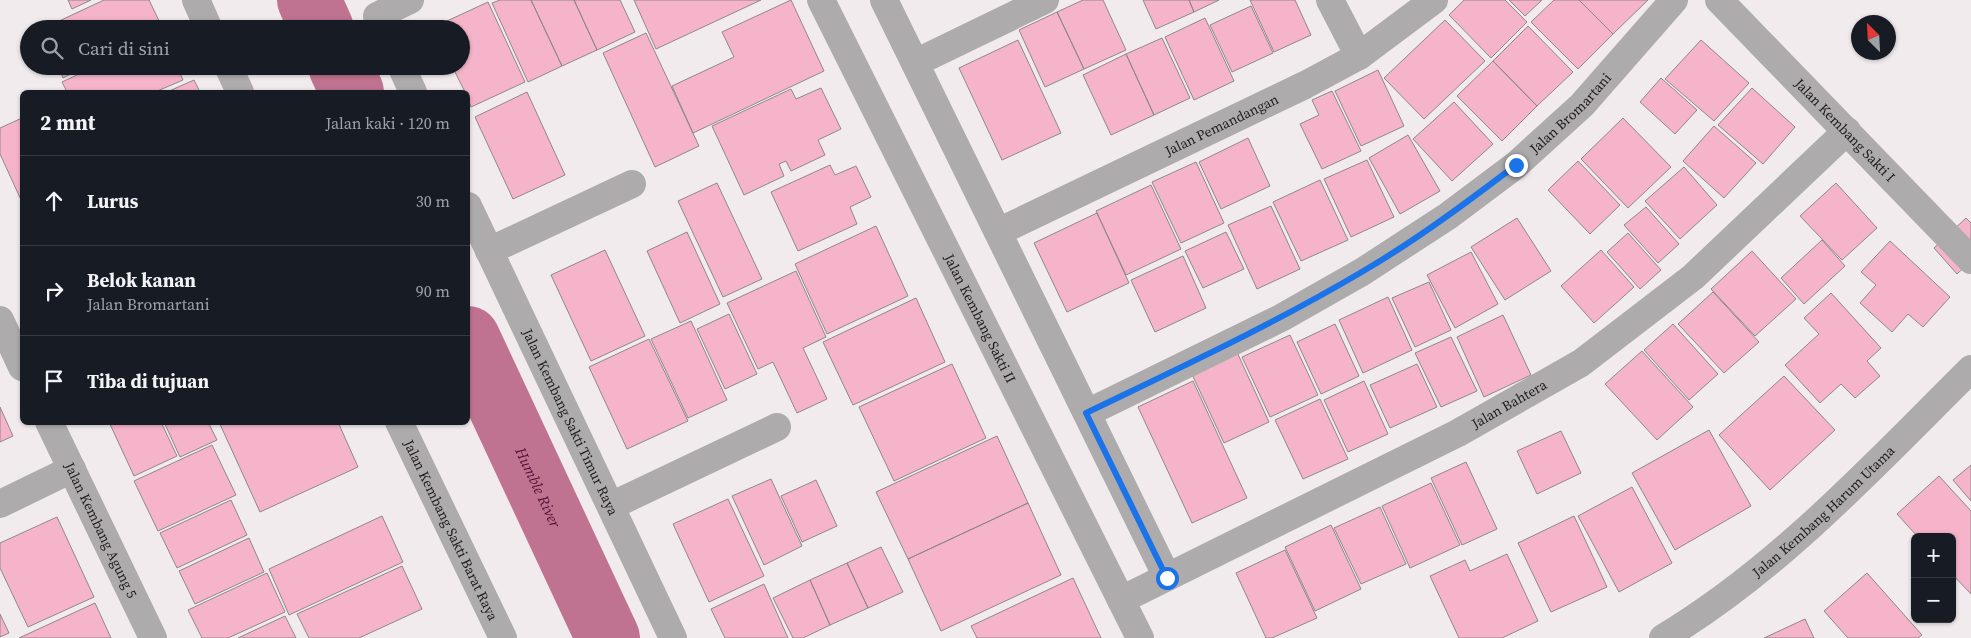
<!DOCTYPE html>
<html lang="id">
<head>
<meta charset="utf-8">
<style>
	:root { --surface:#171b24; --page:#20242c; --text:#f1f3f6; --muted:#9ea1a6; --line:#363941 }
	body { margin:0; font-family:"Source Serif 4",serif; background:var(--page); color:var(--text) }
	.controls { position:absolute; right:15px; bottom:15px; display:grid; overflow:hidden; border-radius:8px; box-shadow:0 1px 4px #0004 }
	.controls button { width:45px; height:45px; display:grid; place-items:center; padding:0; border:0; border-bottom:1px solid var(--line); background:var(--surface); color:var(--text); font:25px sans-serif }
	.compass { position:absolute; left:1851px; top:15px; width:45px; height:45px; border-radius:50%; background:var(--surface); box-shadow:0 1px 4px #0004; rotate:336deg }
	.stop { position:absolute; width:15px; height:15px; margin:-11px; border:4px solid #1a73e8; border-radius:50%; background:#fff }
	.stop.end { background:#1a73e8; border-color:#fff; box-shadow:0 1px 5px #0008 }
	.list { margin:0; padding:0; list-style:none }
	h2 { display:flex; justify-content:space-between; align-items:center; height:65px; margin:0; padding:0 20px; font-size:21px }
	h2 small { font-size:16px; font-weight:400; color:var(--muted) }
	.list li { display:grid; grid-template-columns:32px 1fr auto; gap:15px; align-items:center; box-sizing:border-box; height:90px; padding:0 20px; border-top:1px solid var(--line) }
	.list b { display:block; font-size:19px; white-space:nowrap }
	.list p { margin:0; font-size:16px; white-space:nowrap; color:var(--muted) }
	.list em { font-size:16px; font-style:normal; color:var(--muted) }
	.icon { flex:none; width:28px; height:28px; fill:none; stroke:currentColor; stroke-width:2; stroke-linecap:round; stroke-linejoin:round }
	.map { position:relative; flex:none; width:1971px; height:638px; overflow:hidden }
	.search { position:absolute; background:var(--surface); box-shadow:0 1px 4px #0004; left:20px; top:20px; width:450px; height:55px; display:flex; align-items:center; gap:12px; box-sizing:border-box; padding:0 18px; border-radius:28px; color:var(--muted); font-size:19px }
	.panel { position:absolute; background:var(--surface); box-shadow:0 1px 4px #0004; left:20px; top:90px; width:450px; height:335px; border-radius:8px }
	.map>svg:first-child { display:block }
	.lines { fill:none; stroke-linecap:round; stroke-linejoin:round }
	.river { stroke:#bf7390; stroke-width:64 }
	.building { fill:#f6b4cb; stroke:#8e888a }
	.minor { stroke:#aeabac; stroke-width:28 }
	.route { stroke:#1a73e8; stroke-width:6 }
	.labels { text-anchor:middle; stroke-width:4; stroke-linejoin:round; paint-order:stroke }
	.street-label { font-size:14px; fill:#1f1c1d; stroke:#fef8fa }
	.water-label { font-size:15px; font-style:italic; fill:#550f32; stroke:#fef8fa }
</style>
</head>
<body>
<div class="map">
<svg width="1971" height="638" viewBox="0 0 1971 638">
	<rect width="100%" height="100%" fill="#f1ebed"/>
	<g class="lines">
		<g class="river">
			<path d="M 309,0 L 322,29"/>
			<path d="M 340,66 L 352,92"/>
			<path id="s1" d="M 468,338 L 608,638"/>
		</g>
	</g>
	<path class="building" d="M 68,0 L 91,0 L 72,9 Z
		M 104,0 L 149,0 L 163,29 L 42,29 Z
		M 500,0 L 531,0 L 562,66 L 528,82 L 492,3 Z
		M 531,0 L 574,0 L 597,50 L 562,66 Z
		M 574,0 L 620,0 L 635,32 L 597,50 Z
		M 634,0 L 761,0 L 656,49 Z
		M 791,0 L 824,71 L 693,133 L 672,86 L 734,57 L 722,32 Z
		M 1083,0 L 1103,0 L 1126,50 L 1084,69 L 1057,12 Z
		M 1143,0 L 1189,0 L 1194,12 L 1156,29 Z
		M 1189,0 L 1219,0 L 1194,12 Z
		M 1250,0 L 1295,0 L 1311,35 L 1274,52 Z
		M 1464,0 L 1505,0 L 1527,22 L 1491,58 L 1449,15 Z
		M 1509,0 L 1542,0 L 1525,16 Z
		M 1554,0 L 1579,0 L 1613,34 L 1578,69 L 1531,22 Z
		M 1579,0 L 1648,0 L 1613,34 Z
		M 488,2 L 525,82 L 471,107 L 468,99 L 468,92 L 465,92 L 452,66 L 461,66 L 461,29 L 435,29 L 434,27 Z
		M 1251,6 L 1273,53 L 1232,72 L 1210,25 Z
		M 1057,12 L 1084,69 L 1045,87 L 1019,30 Z
		M 1205,18 L 1234,81 L 1194,100 L 1165,37 Z
		M 1445,20 L 1485,61 L 1424,119 L 1384,78 Z
		M 1528,26 L 1573,72 L 1537,106 L 1493,61 Z
		M 646,33 L 699,146 L 655,167 L 603,53 Z
		M 1162,38 L 1190,98 L 1154,115 L 1126,54 Z
		M 1018,40 L 1061,133 L 1002,160 L 959,68 Z
		M 1701,40 L 1749,83 L 1714,121 L 1665,79 Z
		M 1126,54 L 1154,115 L 1111,135 L 1083,75 Z
		M 1493,61 L 1537,106 L 1502,141 L 1457,96 Z
		M 58,66 L 87,66 L 63,78 Z
		M 96,66 L 177,66 L 183,80 L 155,92 L 67,92 L 62,82 Z
		M 1378,70 L 1404,126 L 1361,146 L 1335,91 Z
		M 1661,78 L 1697,110 L 1675,134 L 1640,102 Z
		M 194,80 L 200,92 L 167,92 Z
		M 821,88 L 841,129 L 818,140 L 825,155 L 791,171 L 786,161 L 779,164 L 784,176 L 744,195 L 712,126 L 791,89 L 796,99 Z
		M 1752,88 L 1795,127 L 1763,164 L 1718,125 Z
		M 1332,91 L 1361,151 L 1322,169 L 1300,124 L 1319,115 L 1312,100 Z
		M 527,92 L 565,175 L 513,199 L 475,117 Z
		M 1454,102 L 1493,144 L 1452,181 L 1413,139 Z
		M 22,118 L 22,202 L 0,154 L 0,128 Z
		M 1623,118 L 1671,167 L 1628,208 L 1581,159 Z
		M 1714,126 L 1756,163 L 1724,198 L 1683,161 Z
		M 1408,135 L 1440,191 L 1400,214 L 1369,158 Z
		M 1248,138 L 1270,186 L 1221,209 L 1199,162 Z
		M 1367,160 L 1394,217 L 1351,237 L 1324,179 Z
		M 1578,161 L 1620,205 L 1590,234 L 1548,190 Z
		M 1196,162 L 1224,223 L 1181,243 L 1152,182 Z
		M 830,165 L 835,175 L 856,166 L 871,197 L 850,207 L 857,224 L 798,251 L 771,192 Z
		M 1684,167 L 1717,205 L 1680,239 L 1645,201 Z
		M 1320,180 L 1348,240 L 1301,261 L 1273,202 Z
		M 717,183 L 762,279 L 723,297 L 678,201 Z
		M 1836,183 L 1877,228 L 1842,260 L 1800,216 Z
		M 1151,185 L 1181,249 L 1126,275 L 1096,211 Z
		M 1271,206 L 1300,269 L 1257,289 L 1228,225 Z
		M 1646,207 L 1679,244 L 1658,263 L 1624,225 Z
		M 1097,213 L 1129,283 L 1067,312 L 1034,243 Z
		M 1517,218 L 1551,271 L 1505,300 L 1471,247 Z
		M 1966,218 L 1971,223 L 1971,261 L 1957,274 L 1934,248 Z
		M 876,226 L 908,296 L 827,334 L 795,264 Z
		M 687,232 L 720,304 L 680,323 L 647,251 Z
		M 1226,232 L 1244,269 L 1203,288 L 1185,251 Z
		M 1628,233 L 1661,270 L 1640,289 L 1607,252 Z
		M 1822,240 L 1845,266 L 1804,304 L 1781,278 Z
		M 1890,241 L 1950,297 L 1923,327 L 1908,314 L 1892,332 L 1860,303 L 1876,285 L 1861,272 Z
		M 605,250 L 645,336 L 591,361 L 551,275 Z
		M 1601,250 L 1634,287 L 1594,323 L 1561,286 Z
		M 1752,251 L 1796,299 L 1755,336 L 1711,289 Z
		M 1471,252 L 1498,304 L 1455,328 L 1427,275 Z
		M 1183,256 L 1206,308 L 1155,332 L 1131,280 Z
		M 796,271 L 826,337 L 803,348 L 827,399 L 797,413 L 773,362 L 758,369 L 727,303 Z
		M 1429,282 L 1451,330 L 1415,347 L 1392,298 Z
		M 1713,292 L 1759,342 L 1724,373 L 1678,324 Z
		M 1831,293 L 1881,348 L 1867,361 L 1880,376 L 1855,398 L 1841,384 L 1820,403 L 1785,365 L 1819,334 L 1804,318 Z
		M 1388,297 L 1412,350 L 1363,373 L 1339,320 Z
		M 916,298 L 945,362 L 853,405 L 823,342 Z
		M 729,314 L 757,374 L 725,389 L 697,329 Z
		M 1503,315 L 1531,375 L 1484,397 L 1457,337 Z
		M 691,321 L 727,400 L 688,418 L 651,339 Z
		M 1335,324 L 1359,376 L 1321,394 L 1297,342 Z
		M 1673,324 L 1718,374 L 1689,400 L 1644,350 Z
		M 1290,335 L 1318,395 L 1270,417 L 1242,357 Z
		M 1451,337 L 1477,391 L 1441,407 L 1415,353 Z
		M 649,339 L 688,421 L 627,449 L 589,367 Z
		M 1236,350 L 1269,422 L 1224,443 L 1190,370 Z
		M 1642,351 L 1693,407 L 1657,440 L 1605,384 Z
		M 952,364 L 986,438 L 894,481 L 859,407 Z
		M 1417,364 L 1437,407 L 1390,428 L 1370,385 Z
		M 1784,376 L 1835,430 L 1770,490 L 1719,435 Z
		M 1193,381 L 1247,498 L 1192,523 L 1138,407 Z
		M 1364,381 L 1388,434 L 1348,452 L 1324,400 Z
		M 1320,399 L 1348,459 L 1303,479 L 1275,420 Z
		M 0,407 L 13,436 L 0,442 Z
		M 109,422 L 161,422 L 177,456 L 134,476 Z
		M 164,422 L 208,422 L 217,440 L 180,457 Z
		M 219,422 L 338,422 L 358,467 L 260,512 Z
		M 1709,430 L 1751,506 L 1675,550 L 1632,473 Z
		M 1561,431 L 1581,473 L 1537,494 L 1517,451 Z
		M 997,436 L 1028,503 L 908,559 L 876,492 Z
		M 212,445 L 236,495 L 158,531 L 134,481 Z
		M 1466,462 L 1497,529 L 1462,545 L 1431,478 Z
		M 1971,465 L 1971,501 L 1953,480 Z
		M 1939,476 L 1971,511 L 1971,594 L 1952,574 L 1952,537 L 1918,537 L 1897,514 Z
		M 771,479 L 802,546 L 764,565 L 732,496 Z
		M 816,480 L 837,526 L 802,542 L 781,496 Z
		M 1431,483 L 1460,545 L 1410,568 L 1382,506 Z
		M 1632,487 L 1672,563 L 1619,592 L 1578,516 Z
		M 728,499 L 764,576 L 709,602 L 673,524 Z
		M 231,500 L 247,535 L 177,568 L 160,533 Z
		M 1028,503 L 1061,575 L 941,631 L 908,559 Z
		M 1380,507 L 1406,564 L 1361,584 L 1334,528 Z
		M 382,516 L 403,562 L 289,615 L 269,569 Z
		M 1574,516 L 1607,587 L 1551,612 L 1518,543 Z
		M 57,517 L 94,597 L 28,627 L 0,568 L 0,543 Z
		M 1331,525 L 1361,589 L 1315,611 L 1285,547 Z
		M 249,538 L 264,572 L 195,604 L 179,571 Z
		M 881,547 L 903,592 L 868,608 L 847,563 Z
		M 1285,550 L 1317,618 L 1272,638 L 1266,638 L 1236,573 Z
		M 1507,554 L 1538,621 L 1502,638 L 1459,638 L 1430,576 L 1465,560 L 1470,571 Z
		M 847,563 L 868,608 L 830,625 L 810,580 Z
		M 402,566 L 422,609 L 359,638 L 309,638 L 297,614 Z
		M 267,573 L 285,612 L 228,638 L 202,638 L 188,610 Z
		M 1867,573 L 1922,635 L 1918,638 L 1848,638 L 1824,611 Z
		M 1073,578 L 1101,638 L 977,638 L 971,626 Z
		M 810,580 L 830,625 L 803,638 L 793,638 L 773,598 Z
		M 764,584 L 788,638 L 725,638 L 711,609 Z
		M 95,603 L 111,638 L 19,638 Z
		M 0,614 L 9,633 L 0,637 Z
		M 285,616 L 296,638 L 238,638 Z
		M 1805,619 L 1814,638 L 1764,638 Z"/>
	<g class="lines">
		<g class="minor">
			<path d="M 196,0 L 209,29"/>
			<path id="s2" d="M 821,0 L 1140,638"/>
			<path d="M 884,0 L 1167,577"/>
			<path d="M 1330,0 L 1359,56"/>
			<path id="s3" d="M 1719,0 L 1971,260"/>
			<path d="M 377,16 L 410,0"/>
			<path d="M 915,63 L 1045,0"/>
			<path d="M 228,66 L 240,92"/>
			<path d="M 401,66 L 413,92"/>
			<path id="s4" d="M 468,206 L 673,638"/>
			<path id="s5" d="M 998,232 L 1305,85 L 1359,56 L 1434,0"/>
			<path d="M 489,251 L 632,184"/>
			<path d="M 0,320 L 22,367"/>
			<path id="s6" d="M 1087,413 L 1281,318 L 1362,272 L 1448,216 L 1516,165 L 1582,105 L 1674,0"/>
			<path id="s7" d="M 49,422 L 153,638"/>
			<path id="s8" d="M 399,422 L 503,638"/>
			<path d="M 0,504 L 72,469"/>
			<path d="M 611,506 L 777,427"/>
			<path id="s9" d="M 1121,600 L 1458,433 L 1581,363 L 1693,277 L 1847,131"/>
			<path id="s10" d="M 1663,638 C 1780,568 1875,464 1971,369"/>
		</g>
	</g>
	<g class="lines">
		<path class="route" d="M 1167,578 L 1086,413 C 1179,368 1272,325 1360,273 C 1415,241 1466,203 1516,165"/>
	</g>
	<g class="labels">
		<g class="street-label">
			<text dy="5" stroke="none"><textPath href="#s6" startOffset="572">Jalan Bromartani</textPath></text>
			<text dy="5" stroke="none"><textPath href="#s5" startOffset="248">Jalan Pemandangan</textPath></text>
			<text dy="5" stroke="none"><textPath href="#s3" startOffset="181">Jalan Kembang Sakti I</textPath></text>
			<text dy="5" stroke="none"><textPath href="#s2" startOffset="356">Jalan Kembang Sakti II</textPath></text>
			<text dy="5" stroke="none"><textPath href="#s9" startOffset="435">Jalan Bahtera</textPath></text>
			<text dy="5" stroke="none"><textPath href="#s4" startOffset="239">Jalan Kembang Sakti Timur Raya</textPath></text>
			<text dy="5" stroke="none"><textPath href="#s10" startOffset="205">Jalan Kembang Harum Utama</textPath></text>
			<text dy="5" stroke="none"><textPath href="#s7" startOffset="120">Jalan Kembang Agung 5</textPath></text>
			<text dy="5" stroke="none"><textPath href="#s8" startOffset="120">Jalan Kembang Sakti Barat Raya</textPath></text>
		</g>
		<g class="water-label">
			<text dy="5" stroke="none"><textPath href="#s1" startOffset="165">Humble River</textPath></text>
		</g>
	</g>
</svg>
<div class="controls">
<button>+</button>
<button>−</button>
</div>
<svg class="compass" viewBox="-18 -18 36 36"><path d="M0-13l5 13h-10z" fill="#e53935"/><path d="M0 13l5-13h-10z" fill="#9ea1a6"/></svg>
<div class="stop" style="left:1167px;top:578px"></div>
<div class="stop end" style="left:1516px;top:165px"></div>
<div class="search"><svg class="icon" aria-label="search" viewBox="0 0 24 24"><circle cx="10" cy="10" r="6"/><path d="M15 15l6 6"/></svg>Cari di sini</div>
<section class="panel">
<h2>2 mnt<small>Jalan kaki · 120 m</small></h2>
<ul class="list">
<li><svg class="icon" aria-label="ahead" viewBox="0 0 24 24"><path d="M12 20V5M6 11l6-6 6 6"/></svg><div><b>Lurus</b></div><em>30 m</em></li>
<li><svg class="icon" aria-label="right" viewBox="0 0 24 24"><path d="M7 20v-9h11M14 6l5 5-5 5"/></svg><div><b>Belok kanan</b><p>Jalan Bromartani</p></div><em>90 m</em></li>
<li><svg class="icon" aria-label="arrive" viewBox="0 0 24 24"><path d="M6 21V4h12l-3 4 3 4H6"/></svg><div><b>Tiba di tujuan</b></div></li>
</ul>
</section>
</div>
</body>
</html>
